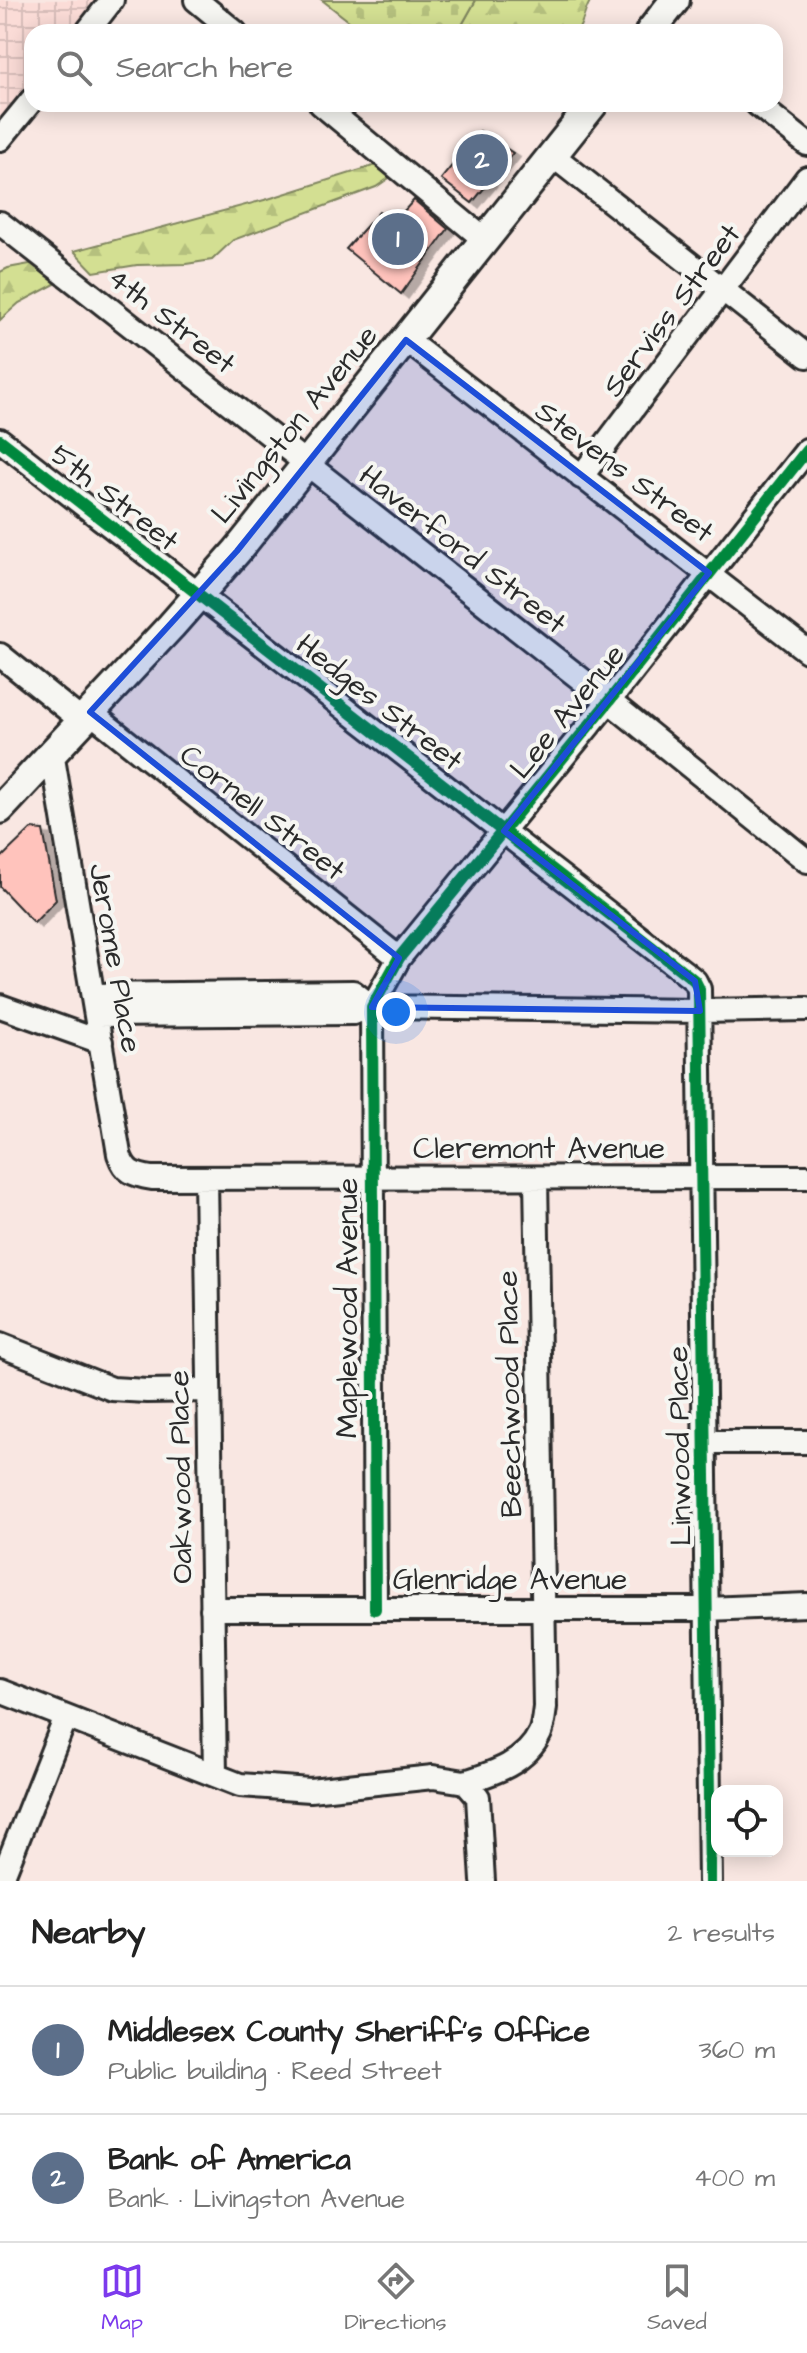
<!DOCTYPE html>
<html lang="en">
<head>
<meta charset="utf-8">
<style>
	:root { --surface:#fff; --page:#f6f6f6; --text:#222; --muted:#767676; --line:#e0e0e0; --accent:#7c3aed }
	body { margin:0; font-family:"Architects Daughter",sans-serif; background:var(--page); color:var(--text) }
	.controls { position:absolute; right:24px; bottom:24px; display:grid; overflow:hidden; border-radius:16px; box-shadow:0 4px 20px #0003 }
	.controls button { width:72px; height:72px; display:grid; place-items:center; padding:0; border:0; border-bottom:2px solid var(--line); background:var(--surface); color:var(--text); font:40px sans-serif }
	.you { position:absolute; left:396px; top:1012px; width:28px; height:28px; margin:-20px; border:6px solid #fff; border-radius:50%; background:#1a73e8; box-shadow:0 0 0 12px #1a73e833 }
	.badge { display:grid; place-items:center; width:52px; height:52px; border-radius:50%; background:var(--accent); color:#fff; font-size:26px; font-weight:700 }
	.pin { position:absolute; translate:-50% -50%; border:4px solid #fff; box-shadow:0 2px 8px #0006 }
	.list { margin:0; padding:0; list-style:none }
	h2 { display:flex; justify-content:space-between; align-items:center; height:104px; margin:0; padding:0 32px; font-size:34px }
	h2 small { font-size:26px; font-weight:400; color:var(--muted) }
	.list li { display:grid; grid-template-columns:52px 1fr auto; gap:24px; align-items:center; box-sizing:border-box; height:128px; padding:0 32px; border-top:2px solid var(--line) }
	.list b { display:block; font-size:30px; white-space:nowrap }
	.list p { margin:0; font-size:26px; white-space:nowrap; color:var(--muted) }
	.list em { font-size:26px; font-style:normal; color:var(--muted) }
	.icon { flex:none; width:44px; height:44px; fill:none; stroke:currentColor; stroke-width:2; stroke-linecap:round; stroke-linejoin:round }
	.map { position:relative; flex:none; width:807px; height:1881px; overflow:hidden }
	.search { position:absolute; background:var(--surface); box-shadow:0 4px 20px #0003; left:24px; right:24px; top:24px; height:88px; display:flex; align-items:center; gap:20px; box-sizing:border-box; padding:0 28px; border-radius:24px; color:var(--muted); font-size:30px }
	.sheet { height:360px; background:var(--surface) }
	nav { display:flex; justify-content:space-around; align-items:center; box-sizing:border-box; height:112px; border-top:2px solid var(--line); background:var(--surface); font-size:22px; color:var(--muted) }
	nav a { display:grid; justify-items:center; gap:4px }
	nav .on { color:var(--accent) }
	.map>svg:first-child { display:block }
	.industrial { fill:url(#industrial-grid) }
	.forest { fill:url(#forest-firs); stroke:#7f855e; stroke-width:2 }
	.cemetery { fill:url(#cemetery-stones); stroke:#7f855e; stroke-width:2 }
	.building { fill:#ffc3bc; stroke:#2b2b2b; stroke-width:2; filter:url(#shadow) }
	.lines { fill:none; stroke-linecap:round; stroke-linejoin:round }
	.minor-casing { stroke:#2b2b2b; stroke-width:28 }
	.major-casing { stroke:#2b2b2b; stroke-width:34 }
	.minor { stroke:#f6f6f2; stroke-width:22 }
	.major { stroke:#f6f6f2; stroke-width:28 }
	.cycleway-casing { stroke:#f6f6f2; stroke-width:17 }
	.cycleway { stroke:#00873e; stroke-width:12 }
	.marked { fill:#1d4ed8; fill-opacity:0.2; stroke:#1d4ed8; stroke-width:6; stroke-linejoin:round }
	.labels { text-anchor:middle; stroke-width:8; stroke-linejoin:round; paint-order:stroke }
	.street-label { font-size:30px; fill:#2b2b2b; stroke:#f6f6f2 }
</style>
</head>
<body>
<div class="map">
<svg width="807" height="1881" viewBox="0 0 807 1881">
	<defs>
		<pattern id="industrial-grid" width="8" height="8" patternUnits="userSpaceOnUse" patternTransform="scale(2)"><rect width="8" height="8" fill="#fbdcd7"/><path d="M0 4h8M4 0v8" fill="none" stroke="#d7bdb9"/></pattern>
		<pattern id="forest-firs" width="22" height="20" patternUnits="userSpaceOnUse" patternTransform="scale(2)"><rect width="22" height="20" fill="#d3df92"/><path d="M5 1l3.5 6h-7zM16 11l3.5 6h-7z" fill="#b5c07e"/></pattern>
		<pattern id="cemetery-stones" width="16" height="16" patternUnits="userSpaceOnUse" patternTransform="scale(2)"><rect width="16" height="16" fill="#d3df92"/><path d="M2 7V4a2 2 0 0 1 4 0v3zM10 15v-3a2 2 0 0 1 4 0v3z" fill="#b5c07e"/></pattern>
		<filter id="shadow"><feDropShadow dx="7" dy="4.5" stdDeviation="0" flood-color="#0004"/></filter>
	</defs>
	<rect width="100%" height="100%" fill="#f9e7e2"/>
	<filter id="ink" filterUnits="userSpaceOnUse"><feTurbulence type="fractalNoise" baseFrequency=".0125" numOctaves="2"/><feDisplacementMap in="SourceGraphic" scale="16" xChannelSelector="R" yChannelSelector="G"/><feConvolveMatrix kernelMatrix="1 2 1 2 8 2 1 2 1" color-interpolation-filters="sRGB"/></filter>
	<g filter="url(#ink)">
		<path class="industrial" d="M 0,0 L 113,0 L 87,32 L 32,32 L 32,100 L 0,135 Z"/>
		<path class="forest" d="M 476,0 L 591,0 C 584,10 584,22 577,32 L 458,32 Z
			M 376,165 L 392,176 L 376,187 L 233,240 L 212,260 L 186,264 L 137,265 L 94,272 L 74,251 L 268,199 Z
			M 35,263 L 57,283 L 19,303 L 0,320 L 0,272 L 8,268 Z"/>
		<path class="cemetery" d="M 322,0 L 476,0 L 458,32 L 363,32 Z"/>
		<path class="building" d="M 480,131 L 513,153 L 472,203 L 441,179 Z
			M 414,200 L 448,229 L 401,294 L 346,249 L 379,212 L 393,223 Z
			M 31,829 L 43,830 L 56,900 L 34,923 L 0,887 L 0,859 Z"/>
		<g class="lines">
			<g class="minor-casing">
				<path id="minor" d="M 196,0 L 235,32
					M 87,32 L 112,0
					M 321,104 L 485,240
					M 757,104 L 807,144
					M 0,139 L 32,100
					M 552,155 L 807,356
					M 0,223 L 609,701 L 807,861
					M 406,340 L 807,651
					M 0,440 L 689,976 L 695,981 L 699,989 L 710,1881
					M 581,477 L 807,178
					M 0,655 L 82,721
					M 90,712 L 399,958
					M 52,752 L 119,1154 C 125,1172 133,1175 152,1178 L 807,1177
					M 93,995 L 353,992 L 372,1007
					M 0,1006 L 101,1042
					M 96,1015 L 353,1013 L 372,1007 L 700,1011 L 807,1009
					M 206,1178 L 215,1775
					M 0,1345 L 112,1389 L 147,1391 L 208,1390
					M 705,1442 L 807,1442
					M 212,1609 L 707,1609 L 807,1605
					M 375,1609 L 372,1007 L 399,958 L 609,701 L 807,450
					M 0,1691 L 240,1785 L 310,1790 L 433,1777 L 465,1782 L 478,1797 L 483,1881
					M 465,1782 C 494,1773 526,1763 540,1733 C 543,1726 544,1715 545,1707 L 536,1178
					M 1,1881 L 66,1717"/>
			</g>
			<g class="major-casing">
				<path id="major" d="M 650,32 L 675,0
					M 0,809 L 171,626 L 237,551 L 593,104"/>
			</g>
			<use href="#minor" class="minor"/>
			<use href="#major" class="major"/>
			<g class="cycleway-casing">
				<path id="cycleway" d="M 0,440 L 689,976 L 695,981 L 699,989 L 710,1881
					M 375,1609 L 372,1007 L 399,958 L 609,701 L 807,450"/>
			</g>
			<use href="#cycleway" class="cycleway"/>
		</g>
	</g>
	<path class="marked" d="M 406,340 L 709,573 L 504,831 L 695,981 L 700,1011 L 372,1007 L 399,958 L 90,712 L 237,551 Z"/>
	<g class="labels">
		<g class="street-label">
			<text transform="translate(671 310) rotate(-53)" y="10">Serviss Street</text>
			<text transform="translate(172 320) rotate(38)" y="10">4th Street</text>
			<text transform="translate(294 424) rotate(-51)" y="10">Livingston Avenue</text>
			<text transform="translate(625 471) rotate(37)" y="10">Stevens Street</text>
			<text transform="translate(115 497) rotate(38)" y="10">5th Street</text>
			<text transform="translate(463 549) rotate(38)" y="10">Haverford Street</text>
			<text transform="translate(380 702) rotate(38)" y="10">Hedges Street</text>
			<text transform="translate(567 711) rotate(-51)" y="10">Lee Avenue</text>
			<text transform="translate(263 812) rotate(38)" y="10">Cornell Street</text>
			<text transform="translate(116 958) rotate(80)" y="10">Jerome Place</text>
			<text x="539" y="1158">Cleremont Avenue</text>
			<text transform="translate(347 1308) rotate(-90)" y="10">Maplewood Avenue</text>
			<text transform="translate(509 1394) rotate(-91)" y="10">Beechwood Place</text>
			<text transform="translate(679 1446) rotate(-91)" y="10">Linwood Place</text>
			<text transform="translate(180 1477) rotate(-91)" y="10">Oakwood Place</text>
			<text x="510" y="1589">Glenridge Avenue</text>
		</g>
	</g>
</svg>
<div class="controls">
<button><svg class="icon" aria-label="locate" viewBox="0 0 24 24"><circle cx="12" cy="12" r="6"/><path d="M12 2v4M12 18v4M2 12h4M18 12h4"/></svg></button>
</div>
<div class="you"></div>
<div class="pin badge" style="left:398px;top:239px;background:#5c6f8a">1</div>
<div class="pin badge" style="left:482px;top:160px;background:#5c6f8a">2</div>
<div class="search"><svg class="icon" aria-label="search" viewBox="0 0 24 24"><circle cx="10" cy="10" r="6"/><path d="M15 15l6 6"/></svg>Search here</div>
</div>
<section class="sheet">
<h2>Nearby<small>2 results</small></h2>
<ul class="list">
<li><span class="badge" style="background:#5c6f8a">1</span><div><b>Middlesex County Sheriff's Office</b><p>Public building · Reed Street</p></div><em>360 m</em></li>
<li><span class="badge" style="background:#5c6f8a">2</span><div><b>Bank of America</b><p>Bank · Livingston Avenue</p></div><em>400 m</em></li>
</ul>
</section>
<nav>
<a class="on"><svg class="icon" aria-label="map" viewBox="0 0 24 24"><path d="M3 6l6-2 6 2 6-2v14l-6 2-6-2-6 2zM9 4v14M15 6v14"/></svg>Map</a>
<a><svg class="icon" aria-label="directions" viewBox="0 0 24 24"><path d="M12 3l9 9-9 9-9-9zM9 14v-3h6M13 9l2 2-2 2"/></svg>Directions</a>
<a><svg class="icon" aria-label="saved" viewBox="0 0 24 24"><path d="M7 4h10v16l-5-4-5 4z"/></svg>Saved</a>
</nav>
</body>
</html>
